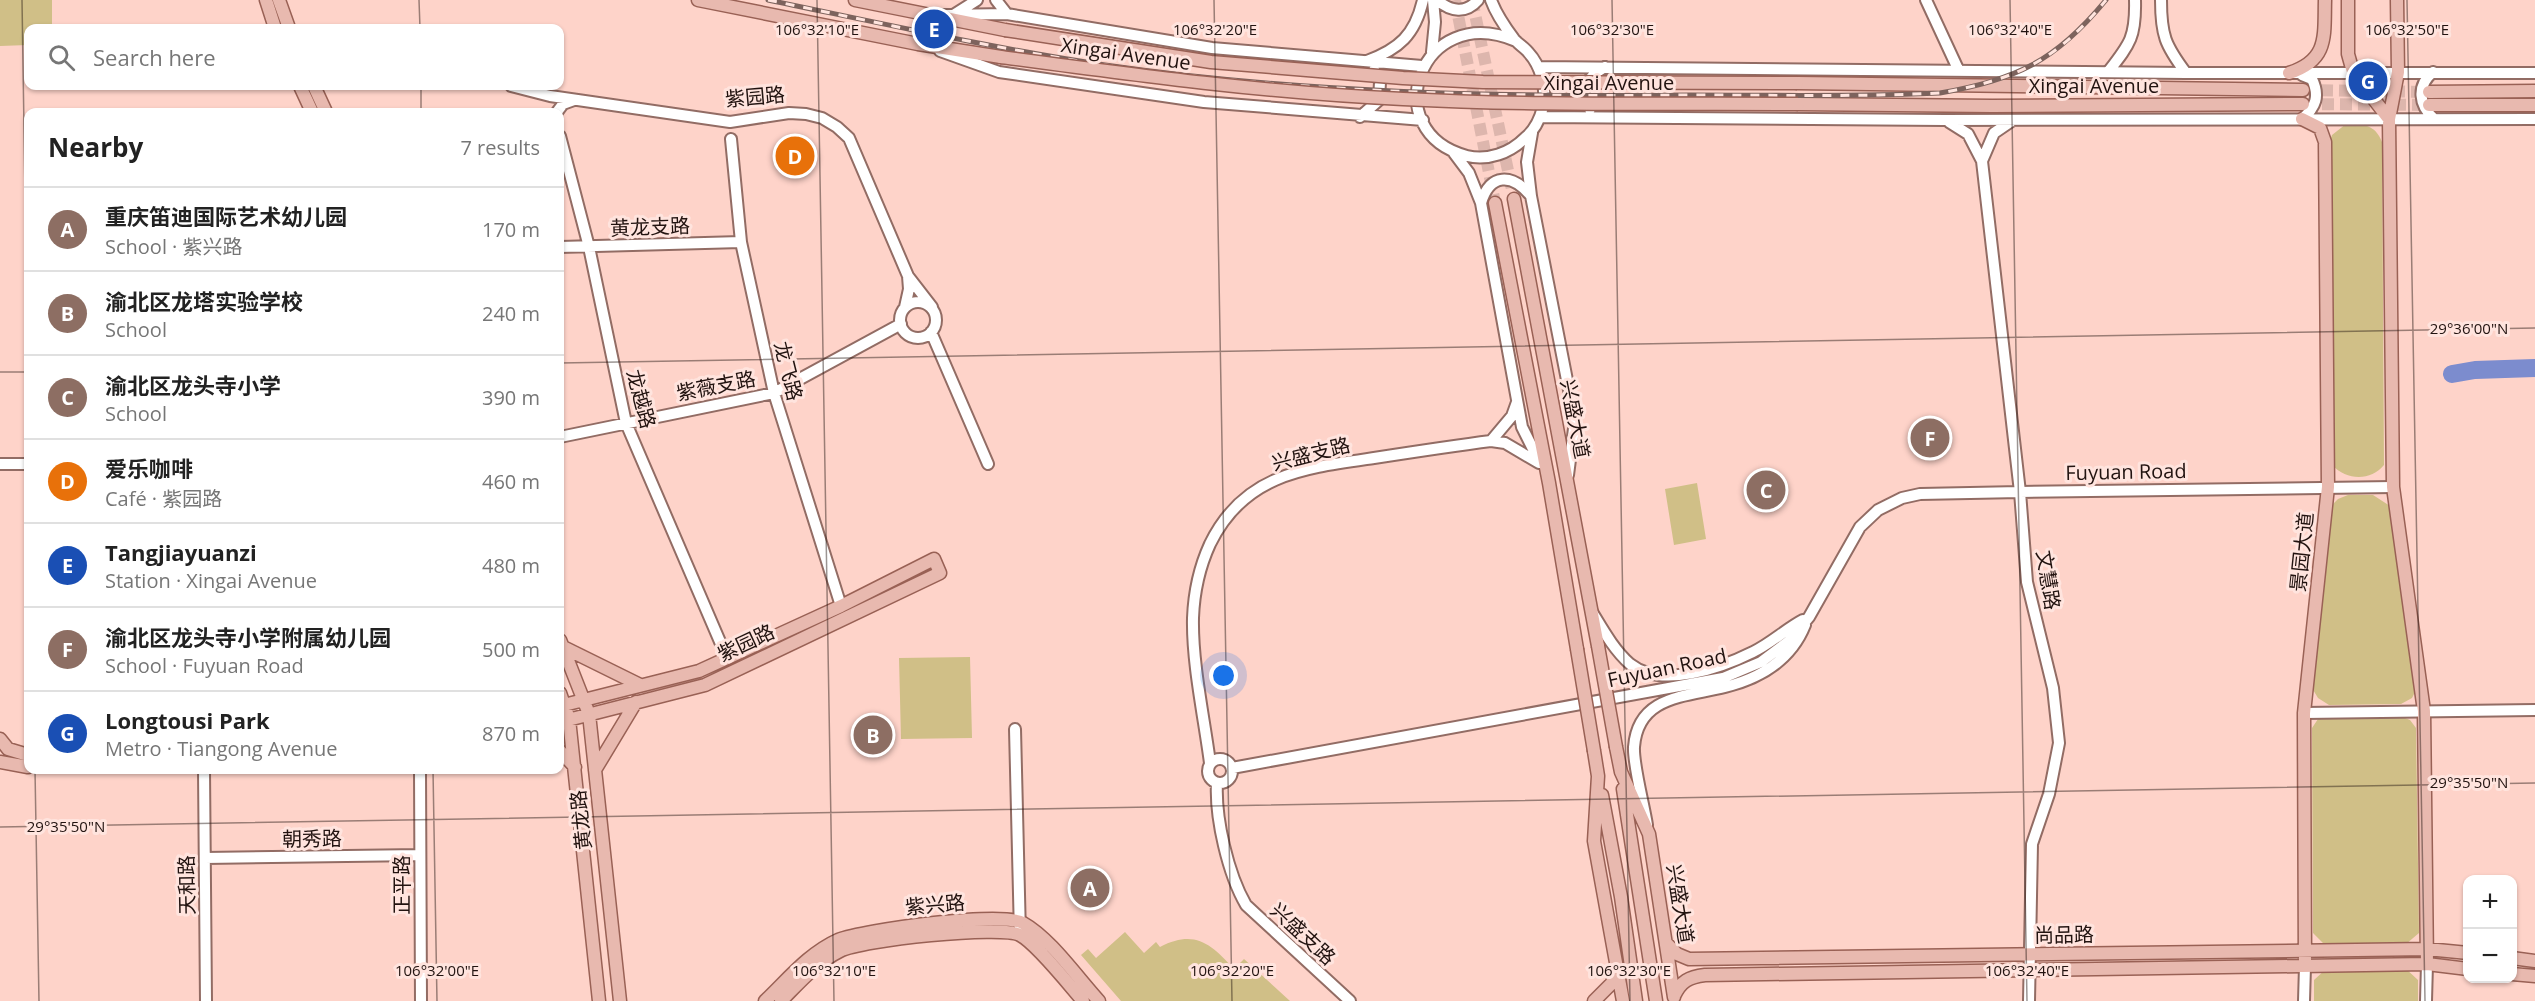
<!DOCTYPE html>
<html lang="en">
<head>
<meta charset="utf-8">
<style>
	:root { --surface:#fff; --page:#f2f2f2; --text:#222; --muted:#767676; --line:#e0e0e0; --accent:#18626f }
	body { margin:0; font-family:"Open Sans","Noto Sans SC",sans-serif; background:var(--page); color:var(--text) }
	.controls { position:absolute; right:18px; bottom:18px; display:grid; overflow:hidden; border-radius:12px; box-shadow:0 2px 4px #0004 }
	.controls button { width:54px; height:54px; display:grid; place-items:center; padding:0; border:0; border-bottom:2px solid var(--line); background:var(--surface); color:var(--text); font:30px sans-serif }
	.you { position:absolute; left:1224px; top:676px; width:21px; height:21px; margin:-15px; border:4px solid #fff; border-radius:50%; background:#1a73e8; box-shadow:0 0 0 9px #1a73e833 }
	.badge { display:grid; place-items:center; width:39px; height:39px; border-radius:50%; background:var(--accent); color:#fff; font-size:20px; font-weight:700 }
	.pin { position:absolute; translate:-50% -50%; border:3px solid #fff; box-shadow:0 2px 6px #0006 }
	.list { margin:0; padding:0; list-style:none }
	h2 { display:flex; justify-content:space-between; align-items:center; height:78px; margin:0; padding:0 24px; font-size:26px }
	h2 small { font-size:20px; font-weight:400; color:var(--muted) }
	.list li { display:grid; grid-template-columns:39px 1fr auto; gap:18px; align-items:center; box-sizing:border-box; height:84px; padding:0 24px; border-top:2px solid var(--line) }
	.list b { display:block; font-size:22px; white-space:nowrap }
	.list p { margin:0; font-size:20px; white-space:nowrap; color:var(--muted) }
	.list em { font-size:20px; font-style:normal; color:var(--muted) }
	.icon { flex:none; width:33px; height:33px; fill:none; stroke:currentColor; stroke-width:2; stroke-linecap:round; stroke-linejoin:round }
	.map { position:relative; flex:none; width:2535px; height:1001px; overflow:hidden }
	.search { position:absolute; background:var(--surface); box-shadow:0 2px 4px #0004; left:24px; top:24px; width:540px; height:66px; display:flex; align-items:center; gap:15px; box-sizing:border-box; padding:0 21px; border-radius:12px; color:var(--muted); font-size:22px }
	.panel { position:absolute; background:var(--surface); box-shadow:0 2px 4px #0004; left:24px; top:108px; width:540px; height:666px; border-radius:12px }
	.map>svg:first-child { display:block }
	.green { fill:#d0bf87 }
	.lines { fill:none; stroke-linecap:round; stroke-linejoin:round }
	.river { stroke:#7c8cce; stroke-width:18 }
	.major-tunnel { stroke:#ddb6ad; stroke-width:12; stroke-dasharray:12 6; stroke-linecap:butt }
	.minor-casing { stroke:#926c64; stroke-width:14 }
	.major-casing { stroke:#996155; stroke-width:15 }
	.minor { stroke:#fff; stroke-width:10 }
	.major { stroke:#e8b9af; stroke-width:12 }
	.rail-casing { stroke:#7d635d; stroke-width:5 }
	.rail { stroke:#ffe4de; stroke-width:3; stroke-dasharray:9; stroke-linecap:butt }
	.major-bridge-casing { stroke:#996155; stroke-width:15; stroke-linecap:butt }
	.major-bridge { stroke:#e8b9af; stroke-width:12 }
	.ticks { fill:none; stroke:#221310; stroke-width:1.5; stroke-opacity:0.45 }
	.labels { text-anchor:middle; stroke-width:6; stroke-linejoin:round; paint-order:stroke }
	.street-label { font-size:20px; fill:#221310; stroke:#ffe4de }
	.ticks-label { font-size:15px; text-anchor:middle; fill:#221310; stroke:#ffe4de; stroke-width:6; stroke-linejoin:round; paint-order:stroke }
</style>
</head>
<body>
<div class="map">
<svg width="2535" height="1001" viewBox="0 0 2535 1001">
	<rect width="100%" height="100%" fill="#fed3c9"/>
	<path class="green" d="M 0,0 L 52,0 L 52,28 L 28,28 L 28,45 L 0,46 Z
		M 2346,124 C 2363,124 2375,124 2382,142 L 2384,465 C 2371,481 2347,481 2332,465 L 2330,141 L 2332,135 Z
		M 1697,483 L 1706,539 L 1674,545 L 1665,489 Z
		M 2348,495 L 2373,495 L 2390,506 L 2416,690 L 2412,698 L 2401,704 L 2329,705 L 2318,698 L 2312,688 L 2331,506 L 2338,499 Z
		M 970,657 L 972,738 L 901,739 L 899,658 Z
		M 2329,716 L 2400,716 L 2410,720 L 2416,728 L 2419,933 L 2406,944 L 2325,945 L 2313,933 L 2312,728 L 2318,719 Z
		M 1125,932 L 1144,953 L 1156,942 L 1160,947 C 1195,929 1211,944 1234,969 L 1244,959 L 1290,1001 L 1121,1001 L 1081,955 L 1088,949 L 1096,958 Z
		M 2405,968 L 2418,980 L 2418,1001 L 2314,1001 L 2314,980 L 2326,969 Z"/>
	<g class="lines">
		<path class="river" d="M 2452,374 L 2475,370 L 2535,368"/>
		<path class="major-tunnel" d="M 1455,0 L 1495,203
			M 1472,0 L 1514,199
			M 2303,90 L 2429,92
			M 2304,104 L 2429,105"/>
		<g class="minor-casing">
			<path id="minor" d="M 996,0 L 1007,14
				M 1437,0 C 1451,12 1466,14 1478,0
				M 1491,0 C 1496,14 1505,27 1514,39 C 1518,44 1524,47 1528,52 C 1541,66 1547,88 1543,107 C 1540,119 1535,130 1525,138 C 1510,153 1488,161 1467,156 C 1375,132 1420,0 1516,41
				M 1926,0 L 1958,69
				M 2161,0 C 2161,35 2165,45 2186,73
				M 955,14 L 977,0
				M 943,15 L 1007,14 L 1212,48 L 1422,66
				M 940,51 L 999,72 L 1204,102 L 1423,120
				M 1432,52 L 1435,22 L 1433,0
				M 1367,61 C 1399,49 1415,35 1423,0
				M 1538,67 L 2186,73 L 2535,73
				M 2108,72 C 2130,44 2136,37 2135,0
				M 2433,72 C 2416,86 2419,105 2434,119
				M 2302,75 L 2312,79 C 2320,96 2316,107 2302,119
				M 511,86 L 550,96 L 730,122 L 789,113 L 806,114 L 822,118 L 837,127 L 849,138 L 908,276 L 932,307
				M 1590,109 C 1576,90 1588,77 1605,67
				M 557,112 L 563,104 L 574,100
				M 1360,117 L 1379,100 L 1380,82 L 1374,70
				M 1540,117 L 1945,120 L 2535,119
				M 1949,122 L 1968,134 L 1982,161 L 2020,492 L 2027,582 L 2053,688 L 2059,743 L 2049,794 L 2032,844 L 2029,1001
				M 1532,133 L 1527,162 L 1531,196 L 1575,421 L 1568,475
				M 560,136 L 589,247 L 626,423 L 727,658
				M 731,139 L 741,242 L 774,393 L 841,606
				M 1454,153 L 1469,173 L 1481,203 L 1522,427 L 1539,461
				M 1982,161 L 1994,133 L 2013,120
				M 1481,203 C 1490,173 1512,173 1531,196
				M 560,247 L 741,242
				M900 320a18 18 0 1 1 36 0a18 18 0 1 1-36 0Z
				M 905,307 L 909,289 L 908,276
				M 931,332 L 988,464
				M 560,437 L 774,393 L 901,324
				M 1491,441 L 1512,416 L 1517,402
				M 0,464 L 28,464
				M 1592,612 C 1603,630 1614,650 1630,664 C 1661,689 1721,668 1753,652 C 1770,644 1786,629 1803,620
				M 2304,713 L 2535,710
				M 1015,729 L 1020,935
				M1208 771a12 12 0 1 1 24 0a12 12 0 1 1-24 0Z
				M 1210,763 C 1204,717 1192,663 1193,618 C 1194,591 1199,568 1210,544 C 1244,474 1304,468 1374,458 C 1413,452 1452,446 1491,441 L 1505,443 L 1539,463
				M 1232,768 L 1723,678 L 1761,662 L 1789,641 L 1809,617 L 1860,527 L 1878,510 L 1902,498 L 1920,494 L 2020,492 L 2393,487
				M 204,770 L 206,1001
				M 420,770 L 421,1001
				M 1217,783 C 1215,818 1228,874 1246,905 L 1350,1001
				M 1647,825 C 1644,805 1633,765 1634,747 C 1638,695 1686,697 1725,687 C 1761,678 1791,660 1805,625
				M 205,858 L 420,855
				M 2304,1001 L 2305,966
				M 2426,1001 L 2427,964"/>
		</g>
		<g class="major-casing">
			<path id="major" d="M 266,0 L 275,28
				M 279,0 L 289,28
				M 698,0 L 918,44 L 1001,57
				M 855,0 L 1005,30
				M 2348,0 L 2348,54 L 2353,72 L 2389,119
				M 2397,0 L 2398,72 L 2389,119 L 2393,487 L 2424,711 L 2427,964
				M 2289,73 C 2329,60 2324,36 2325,0
				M 1797,83 L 2303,90
				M 300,86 L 312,112
				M 314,86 L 326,112
				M 2429,92 L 2535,91
				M 1798,104 L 1992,106 L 2303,104
				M 2429,105 L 2535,105
				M 2302,119 L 2320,128 L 2325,142 L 2328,487 L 2304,713 L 2305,966
				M 1514,199 L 1598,646
				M 1495,203 L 1549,483 L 1577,649
				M 560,640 L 589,714 L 620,1001
				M 563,647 L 640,685
				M 560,693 L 569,719 L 599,1001
				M 560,706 L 699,671 L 841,606 L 934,559 L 940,573 L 705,685 L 560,722
				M 0,739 L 8,749 L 28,755
				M 1616,747 L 1621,772 L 1649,834 L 1674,997
				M 560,751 L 575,767
				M 1594,751 L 1598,776 L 1594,841 L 1623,1001
				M 0,762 L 28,767
				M 595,770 L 636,702
				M 1623,789 L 1656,1001
				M 1602,795 L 1621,897 L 1636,1001
				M 1666,943 L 1677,954 L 1689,959 L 2427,949 L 2468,953
				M 2512,958 L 2535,961
				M 2512,974 L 2535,976
				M 1674,996 C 1681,981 1689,977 1705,975 L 2427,964 L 2468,969
				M 765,1001 C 788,979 809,953 838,940 C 864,930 1001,911 1023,923 C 1050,938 1077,977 1099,1001
				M 781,1001 C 800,982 816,963 840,951 C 861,940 1001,925 1020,935 C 1037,944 1069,985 1083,1001
				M 1594,1001 L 1612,983 L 1616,968"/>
		</g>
		<use href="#minor" class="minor"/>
		<use href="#major" class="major"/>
		<g class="rail-casing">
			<path id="rail" d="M 768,0 C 880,23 992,48 1105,65 C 1299,93 1496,97 1691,95 C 1774,95 1857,97 1940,93 C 2017,79 2055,62 2106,0"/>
		</g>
		<use href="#rail" class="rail"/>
		<g class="major-bridge-casing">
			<path id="major-bridge" d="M 1005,30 L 1211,62 L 1403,78 L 1483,82 L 1797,83
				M 1001,57 C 1135,75 1268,93 1403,99 C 1534,106 1666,103 1798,104
				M 1598,646 L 1616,747
				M 1577,649 L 1594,751"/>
		</g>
		<use href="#major-bridge" class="major-bridge"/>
	</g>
	<path class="ticks" d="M 22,0 L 28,388M 419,0 L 420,28M 817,0 L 834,1001M 1214,0 L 1232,1001M 1612,0 L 1630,1001M 2010,0 L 2027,1001M 2407,0 L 2425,1001M 421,86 L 421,112M 560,363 L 2535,328M 0,372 L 28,372M 35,770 L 39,1001M 433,770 L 437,1001M 0,827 L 2535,783"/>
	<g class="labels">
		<g class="street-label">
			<text transform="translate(1126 54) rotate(8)" y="7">Xingai Avenue</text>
			<text x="1609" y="90">Xingai Avenue</text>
			<text x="2094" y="93">Xingai Avenue</text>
			<text transform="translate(755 97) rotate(-5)" y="7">紫园路</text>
			<text transform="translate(650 227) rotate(-2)" y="7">黄龙支路</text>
			<text transform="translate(788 371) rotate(76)" y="7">龙飞路</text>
			<text transform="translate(716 386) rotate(-11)" y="7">紫薇支路</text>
			<text transform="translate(641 399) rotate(75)" y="7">龙越路</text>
			<text transform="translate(1575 419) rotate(79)" y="7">兴盛大道</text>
			<text transform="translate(1311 454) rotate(-14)" y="7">兴盛支路</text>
			<text transform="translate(2126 472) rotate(-1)" y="7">Fuyuan Road</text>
			<text transform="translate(2302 552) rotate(-84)" y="7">景园大道</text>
			<text transform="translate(2048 580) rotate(81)" y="7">文慧路</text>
			<text transform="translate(746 643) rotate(-25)" y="7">紫园路</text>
			<text transform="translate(1667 668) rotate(-12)" y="7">Fuyuan Road</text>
			<text transform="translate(581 820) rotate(-96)" y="7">黄龙路</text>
			<text transform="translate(312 839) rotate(-1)" y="7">朝秀路</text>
			<text transform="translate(187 885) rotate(-91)" y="7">天和路</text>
			<text transform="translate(402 885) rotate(-90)" y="7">正平路</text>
			<text transform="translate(1680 904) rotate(81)" y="7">兴盛大道</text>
			<text transform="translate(935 905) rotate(-5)" y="7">紫兴路</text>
			<text transform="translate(1303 934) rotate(43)" y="7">兴盛支路</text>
			<text transform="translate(2064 935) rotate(-1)" y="7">尚品路</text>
		</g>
	</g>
	<g class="ticks-label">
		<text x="817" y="35">106°32'10"E</text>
		<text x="1215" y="35">106°32'20"E</text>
		<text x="1612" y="35">106°32'30"E</text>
		<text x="2010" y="35">106°32'40"E</text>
		<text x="2407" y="35">106°32'50"E</text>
		<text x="2469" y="334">29°36'00"N</text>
		<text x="2469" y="788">29°35'50"N</text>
		<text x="66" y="832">29°35'50"N</text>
		<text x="437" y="976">106°32'00"E</text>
		<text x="834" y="976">106°32'10"E</text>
		<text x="1232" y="976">106°32'20"E</text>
		<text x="1629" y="976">106°32'30"E</text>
		<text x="2027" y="976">106°32'40"E</text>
	</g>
</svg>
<div class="controls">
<button>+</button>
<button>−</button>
</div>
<div class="you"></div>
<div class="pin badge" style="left:1090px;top:888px;background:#8d6e63">A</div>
<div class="pin badge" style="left:873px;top:735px;background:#8d6e63">B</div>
<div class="pin badge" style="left:1766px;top:490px;background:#8d6e63">C</div>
<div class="pin badge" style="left:795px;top:156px;background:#e8710a">D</div>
<div class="pin badge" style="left:934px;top:29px;background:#1a4fb4">E</div>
<div class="pin badge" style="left:1930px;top:438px;background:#8d6e63">F</div>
<div class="pin badge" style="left:2368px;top:81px;background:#1a4fb4">G</div>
<div class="search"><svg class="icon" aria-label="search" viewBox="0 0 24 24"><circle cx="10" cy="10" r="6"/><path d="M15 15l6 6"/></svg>Search here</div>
<section class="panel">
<h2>Nearby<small>7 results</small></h2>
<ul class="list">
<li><span class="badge" style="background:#8d6e63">A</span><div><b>重庆笛迪国际艺术幼儿园</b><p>School · 紫兴路</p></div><em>170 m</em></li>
<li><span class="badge" style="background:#8d6e63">B</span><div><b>渝北区龙塔实验学校</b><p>School</p></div><em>240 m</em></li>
<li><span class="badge" style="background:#8d6e63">C</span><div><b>渝北区龙头寺小学</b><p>School</p></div><em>390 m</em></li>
<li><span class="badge" style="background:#e8710a">D</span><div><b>爱乐咖啡</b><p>Café · 紫园路</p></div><em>460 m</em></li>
<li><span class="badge" style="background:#1a4fb4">E</span><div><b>Tangjiayuanzi</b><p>Station · Xingai Avenue</p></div><em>480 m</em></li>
<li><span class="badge" style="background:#8d6e63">F</span><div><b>渝北区龙头寺小学附属幼儿园</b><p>School · Fuyuan Road</p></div><em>500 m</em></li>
<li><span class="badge" style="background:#1a4fb4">G</span><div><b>Longtousi Park</b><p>Metro · Tiangong Avenue</p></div><em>870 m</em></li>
</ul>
</section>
</div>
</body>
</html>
